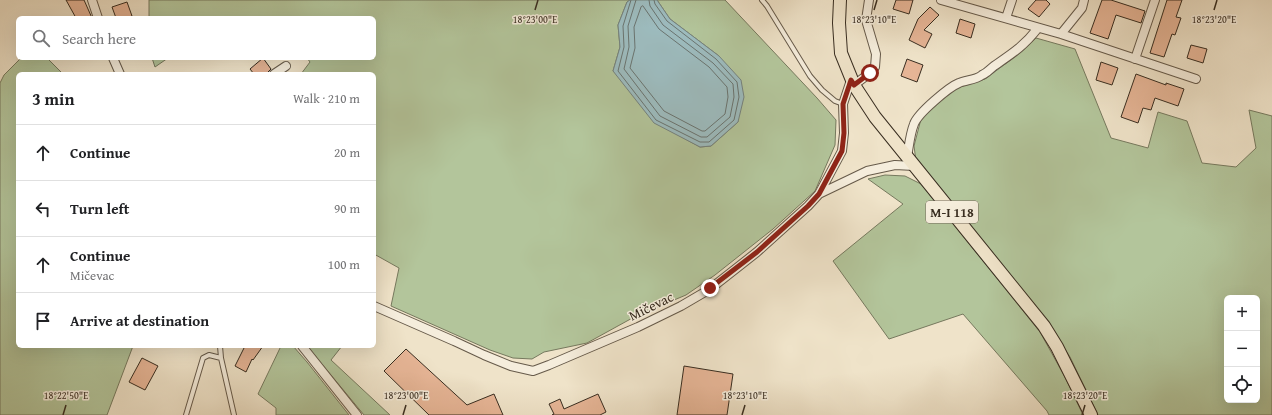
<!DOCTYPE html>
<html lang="en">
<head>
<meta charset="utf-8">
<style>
	:root { --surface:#fff; --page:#f6f6f6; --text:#202124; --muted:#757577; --line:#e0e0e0 }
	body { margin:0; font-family:"Gentium Book Plus",serif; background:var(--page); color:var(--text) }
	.controls { position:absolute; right:12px; bottom:12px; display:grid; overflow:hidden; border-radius:6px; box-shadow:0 4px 16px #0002 }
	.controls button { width:36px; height:36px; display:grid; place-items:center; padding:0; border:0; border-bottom:1px solid var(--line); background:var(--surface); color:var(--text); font:20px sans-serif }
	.stop { position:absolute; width:12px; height:12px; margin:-9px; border:3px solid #8f2418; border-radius:50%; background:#fff }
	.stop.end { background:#8f2418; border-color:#fff; box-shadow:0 1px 4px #0008 }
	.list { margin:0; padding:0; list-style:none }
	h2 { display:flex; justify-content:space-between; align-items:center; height:52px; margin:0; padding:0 16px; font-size:17px }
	h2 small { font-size:13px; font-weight:400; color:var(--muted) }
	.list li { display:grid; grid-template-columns:26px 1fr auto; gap:12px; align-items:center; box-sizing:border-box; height:56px; padding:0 16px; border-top:1px solid var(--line) }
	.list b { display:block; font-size:15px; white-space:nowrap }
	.list p { margin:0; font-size:13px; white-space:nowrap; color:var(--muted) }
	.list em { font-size:13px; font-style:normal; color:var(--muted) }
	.icon { flex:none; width:22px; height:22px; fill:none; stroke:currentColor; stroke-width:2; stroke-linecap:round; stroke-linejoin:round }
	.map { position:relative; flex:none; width:1272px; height:415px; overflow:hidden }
	.search { position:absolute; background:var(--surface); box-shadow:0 4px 16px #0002; left:16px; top:16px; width:360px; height:44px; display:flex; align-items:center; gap:10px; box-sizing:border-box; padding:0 14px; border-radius:6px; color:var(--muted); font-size:15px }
	.panel { position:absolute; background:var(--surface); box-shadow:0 4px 16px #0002; left:16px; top:72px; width:360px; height:276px; border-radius:6px }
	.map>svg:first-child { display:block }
	.green { fill:#b3c59b; stroke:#76795e; fill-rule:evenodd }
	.water { fill:#9dbcbf; stroke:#75837f }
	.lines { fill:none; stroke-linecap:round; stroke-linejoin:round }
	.shore { stroke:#6a7470; stroke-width:1 }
	.building { fill:#e6b596; stroke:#382d20 }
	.service-casing { stroke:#665a4a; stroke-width:6 }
	.minor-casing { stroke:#665a4a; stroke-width:10 }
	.primary-casing { stroke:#382d20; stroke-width:14 }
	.service { stroke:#f5eddc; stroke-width:4 }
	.minor { stroke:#f5eddc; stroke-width:8 }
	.primary { stroke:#efe3c9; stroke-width:12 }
	.route { stroke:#8f2418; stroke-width:5 }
	.ticks { fill:none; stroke:#382d20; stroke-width:1.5 }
	.labels { text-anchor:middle; stroke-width:3; stroke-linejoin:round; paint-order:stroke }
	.shield { fill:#f5eddc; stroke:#716758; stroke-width:1 }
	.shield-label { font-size:13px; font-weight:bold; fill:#382d20 }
	.street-label { font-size:14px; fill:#382d20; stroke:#f5eddc }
	.ticks-label { font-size:10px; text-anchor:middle; fill:#382d20; stroke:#f5eddc; stroke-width:3; stroke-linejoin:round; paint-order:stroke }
</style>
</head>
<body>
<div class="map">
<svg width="1272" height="415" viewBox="0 0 1272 415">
	<rect width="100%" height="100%" fill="#efe3c9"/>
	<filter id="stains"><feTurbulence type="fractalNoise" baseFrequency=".005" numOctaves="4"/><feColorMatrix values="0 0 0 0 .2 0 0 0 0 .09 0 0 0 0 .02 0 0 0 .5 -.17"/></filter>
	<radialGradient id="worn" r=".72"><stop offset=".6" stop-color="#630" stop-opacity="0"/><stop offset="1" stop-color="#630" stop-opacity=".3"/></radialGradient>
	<path class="green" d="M 149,0 L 630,0 L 627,2 L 618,25 L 620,47 L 613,71 L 680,136 L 700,147 L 711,146 L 738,122 L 719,56 L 670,19 L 657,0 L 725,0 L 817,98 L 836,120 L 835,145 L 815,191 L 773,229 L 715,275 L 686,295 L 636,316 L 587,343 L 544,352 L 532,359 L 513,358 L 490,350 L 391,306 L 399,268 L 374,254 L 374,74 L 301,74 L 310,62 L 307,58 L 374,58 L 374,18 L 149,18 Z
		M 1036,38 L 1075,49 L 1111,138 L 1148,148 L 1158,112 L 1187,121 L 1202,163 L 1236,167 L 1256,148 L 1249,110 L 1272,116 L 1272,415 L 1098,415 L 1070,357 L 1046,320 L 916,161 L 914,146 L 921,119 L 944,98 L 957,88 L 985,79 L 1020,53 ZM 1227,298 L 1257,298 L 1257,400 L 1227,400 Z
		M 21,58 L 47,58 L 63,74 L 18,74 L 18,346 L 133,346 L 107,415 L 0,415 L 0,83 L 4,75 Z
		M 152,58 L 168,58 L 155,67 Z
		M 885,175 L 905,176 L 921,184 L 1040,332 L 1066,379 L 1083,415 L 1049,415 L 1047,411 L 963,314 L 889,339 L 833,261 L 903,204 L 868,179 Z
		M 281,346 L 293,346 L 307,362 L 349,415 L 276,415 L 276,408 L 258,394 Z
		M 307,346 L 342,346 L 331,360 L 390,415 L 364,415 Z"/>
	<path class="water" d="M 630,0 L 657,0 L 670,19 L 719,56 L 741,80 L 744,97 L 738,122 L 711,146 L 700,147 L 654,123 L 613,71 L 620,47 L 618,25 L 627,2 Z"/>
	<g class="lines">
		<path class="shore" d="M 631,0 L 623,26 L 624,47 L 618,71 L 656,120 L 700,142 L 709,142 L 734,120 L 739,97 L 737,82 L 716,59 L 667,21 L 655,4 L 654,0
			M 636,0 L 628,26 L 629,47 L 624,69 L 660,116 L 701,137 L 707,137 L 730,117 L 734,97 L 733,84 L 713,63 L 663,25 L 650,6 L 649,0
			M 643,6 L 659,29 L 709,67 L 727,87 L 728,97 L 725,114 L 705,131 L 702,131 L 664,111 L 630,68 L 635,48 L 634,27 L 641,7 Z"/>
	</g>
	<path class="building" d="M 66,0 L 84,0 L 92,18 L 76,18 Z
		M 896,0 L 913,0 L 909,14 L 893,9 Z
		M 1036,0 L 1046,0 L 1050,4 L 1039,17 L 1028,9 Z
		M 1102,0 L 1111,0 L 1145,11 L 1141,23 L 1116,15 L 1108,39 L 1090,33 Z
		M 1167,0 L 1182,0 L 1176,17 L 1181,18 L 1175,35 L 1172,34 L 1164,57 L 1150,53 Z
		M 127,2 L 132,16 L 126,18 L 116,18 L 112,7 Z
		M 930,7 L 939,15 L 924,30 L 932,34 L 925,48 L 909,40 L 918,19 Z
		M 960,19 L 975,24 L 971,38 L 956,33 Z
		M 1191,45 L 1207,49 L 1203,63 L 1187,58 Z
		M 263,58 L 271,69 L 266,74 L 254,74 L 250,69 Z
		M 907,59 L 923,65 L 917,82 L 901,76 Z
		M 1101,62 L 1118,68 L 1112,85 L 1096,80 Z
		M 1136,74 L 1166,85 L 1166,83 L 1184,89 L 1178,106 L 1155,98 L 1151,110 L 1143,108 L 1138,123 L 1121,117 Z
		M 245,346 L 263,346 L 253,360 L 252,359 L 246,372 L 235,366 Z
		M 406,349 L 467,405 L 494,394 L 503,415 L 429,415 L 384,371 Z
		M 142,358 L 158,366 L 145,390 L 129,382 Z
		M 684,366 L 733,374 L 727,415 L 677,415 Z
		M 598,394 L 606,412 L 600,415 L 552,415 L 554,414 L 549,404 L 560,399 L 564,409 Z"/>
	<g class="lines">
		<g class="service-casing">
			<path id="service" d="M 762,0 L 767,6 L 810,76 L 822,90 L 835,101 L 843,104
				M 221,358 L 234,415
				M 186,415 L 203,358 L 209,355 L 221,358 L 220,346"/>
		</g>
		<g class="minor-casing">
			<path id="minor" d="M 92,0 L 98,18
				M 941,0 L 1061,34 L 1196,79
				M 1006,18 L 1012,0
				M 1061,34 L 1082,8 L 1084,0
				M 113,58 L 120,74
				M 1135,59 L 1155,0
				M 274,74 L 286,66
				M 854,85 L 870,73 L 875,67 L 876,54 L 866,20 L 869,0
				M 907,157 C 909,146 910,134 914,124 C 918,113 949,87 959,83 C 966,80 976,80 982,75 C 987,73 990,69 994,66 C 1013,53 1024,46 1038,28
				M 819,194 L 842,151 L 844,133 L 843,104 L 851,80
				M 374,306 L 454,341 L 484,355 L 511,366 L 533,371 L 549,365 L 638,327 L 681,306 L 710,289 L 757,252 L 808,206 L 819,194 L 867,171 L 895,165 L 914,166
				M 302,346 L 357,415"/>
		</g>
		<g class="primary-casing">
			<path id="primary" d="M 840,0 L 839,23 L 841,53 L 854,85 L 875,117 L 1044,326 L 1057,347 L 1091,415"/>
		</g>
		<use href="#service" class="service"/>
		<use href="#minor" class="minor"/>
		<use href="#primary" class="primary"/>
	</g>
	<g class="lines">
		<path class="route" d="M 710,288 L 757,252 L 808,206 L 819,194 L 842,151 L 844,133 L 843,104 L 851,80 L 854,85 L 870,73"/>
	</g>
	<path class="ticks" d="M 535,10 L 538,0M 874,10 L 877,0M 1214,10 L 1217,0M 63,415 L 66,405M 403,415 L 406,405M 742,415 L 745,405M 1082,415 L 1085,405"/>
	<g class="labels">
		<rect class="shield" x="926" y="201" width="52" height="22" rx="3"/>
		<g class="shield-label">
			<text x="952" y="217">M-I 118</text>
		</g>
		<g class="street-label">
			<text transform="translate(651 306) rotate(-26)" y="5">Mičevac</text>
		</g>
	</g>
	<g class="ticks-label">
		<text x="535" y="23">18°23'00"E</text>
		<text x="874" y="23">18°23'10"E</text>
		<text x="1214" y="23">18°23'20"E</text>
		<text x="66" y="399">18°22'50"E</text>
		<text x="406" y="399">18°23'00"E</text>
		<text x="745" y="399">18°23'10"E</text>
		<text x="1085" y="399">18°23'20"E</text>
	</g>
	<rect width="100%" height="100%" filter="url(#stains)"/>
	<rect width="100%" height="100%" fill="url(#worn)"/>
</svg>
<div class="controls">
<button>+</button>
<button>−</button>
<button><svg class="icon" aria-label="locate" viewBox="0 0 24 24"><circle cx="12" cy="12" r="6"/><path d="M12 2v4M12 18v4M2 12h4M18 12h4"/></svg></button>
</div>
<div class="stop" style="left:870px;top:73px"></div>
<div class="stop end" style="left:710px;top:288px"></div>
<div class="search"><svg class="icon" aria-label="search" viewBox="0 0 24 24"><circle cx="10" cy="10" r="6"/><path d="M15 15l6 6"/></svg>Search here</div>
<section class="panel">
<h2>3 min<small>Walk · 210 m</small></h2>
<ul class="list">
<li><svg class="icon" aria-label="ahead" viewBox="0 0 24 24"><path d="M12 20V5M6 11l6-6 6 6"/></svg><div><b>Continue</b></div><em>20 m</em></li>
<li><svg class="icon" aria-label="left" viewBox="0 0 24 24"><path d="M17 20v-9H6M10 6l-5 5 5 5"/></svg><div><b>Turn left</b></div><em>90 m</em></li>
<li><svg class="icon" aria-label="ahead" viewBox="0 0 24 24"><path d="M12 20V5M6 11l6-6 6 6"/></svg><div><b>Continue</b><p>Mičevac</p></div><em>100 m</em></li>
<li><svg class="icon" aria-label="arrive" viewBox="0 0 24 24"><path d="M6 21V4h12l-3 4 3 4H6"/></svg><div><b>Arrive at destination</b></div></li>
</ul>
</section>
</div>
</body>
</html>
